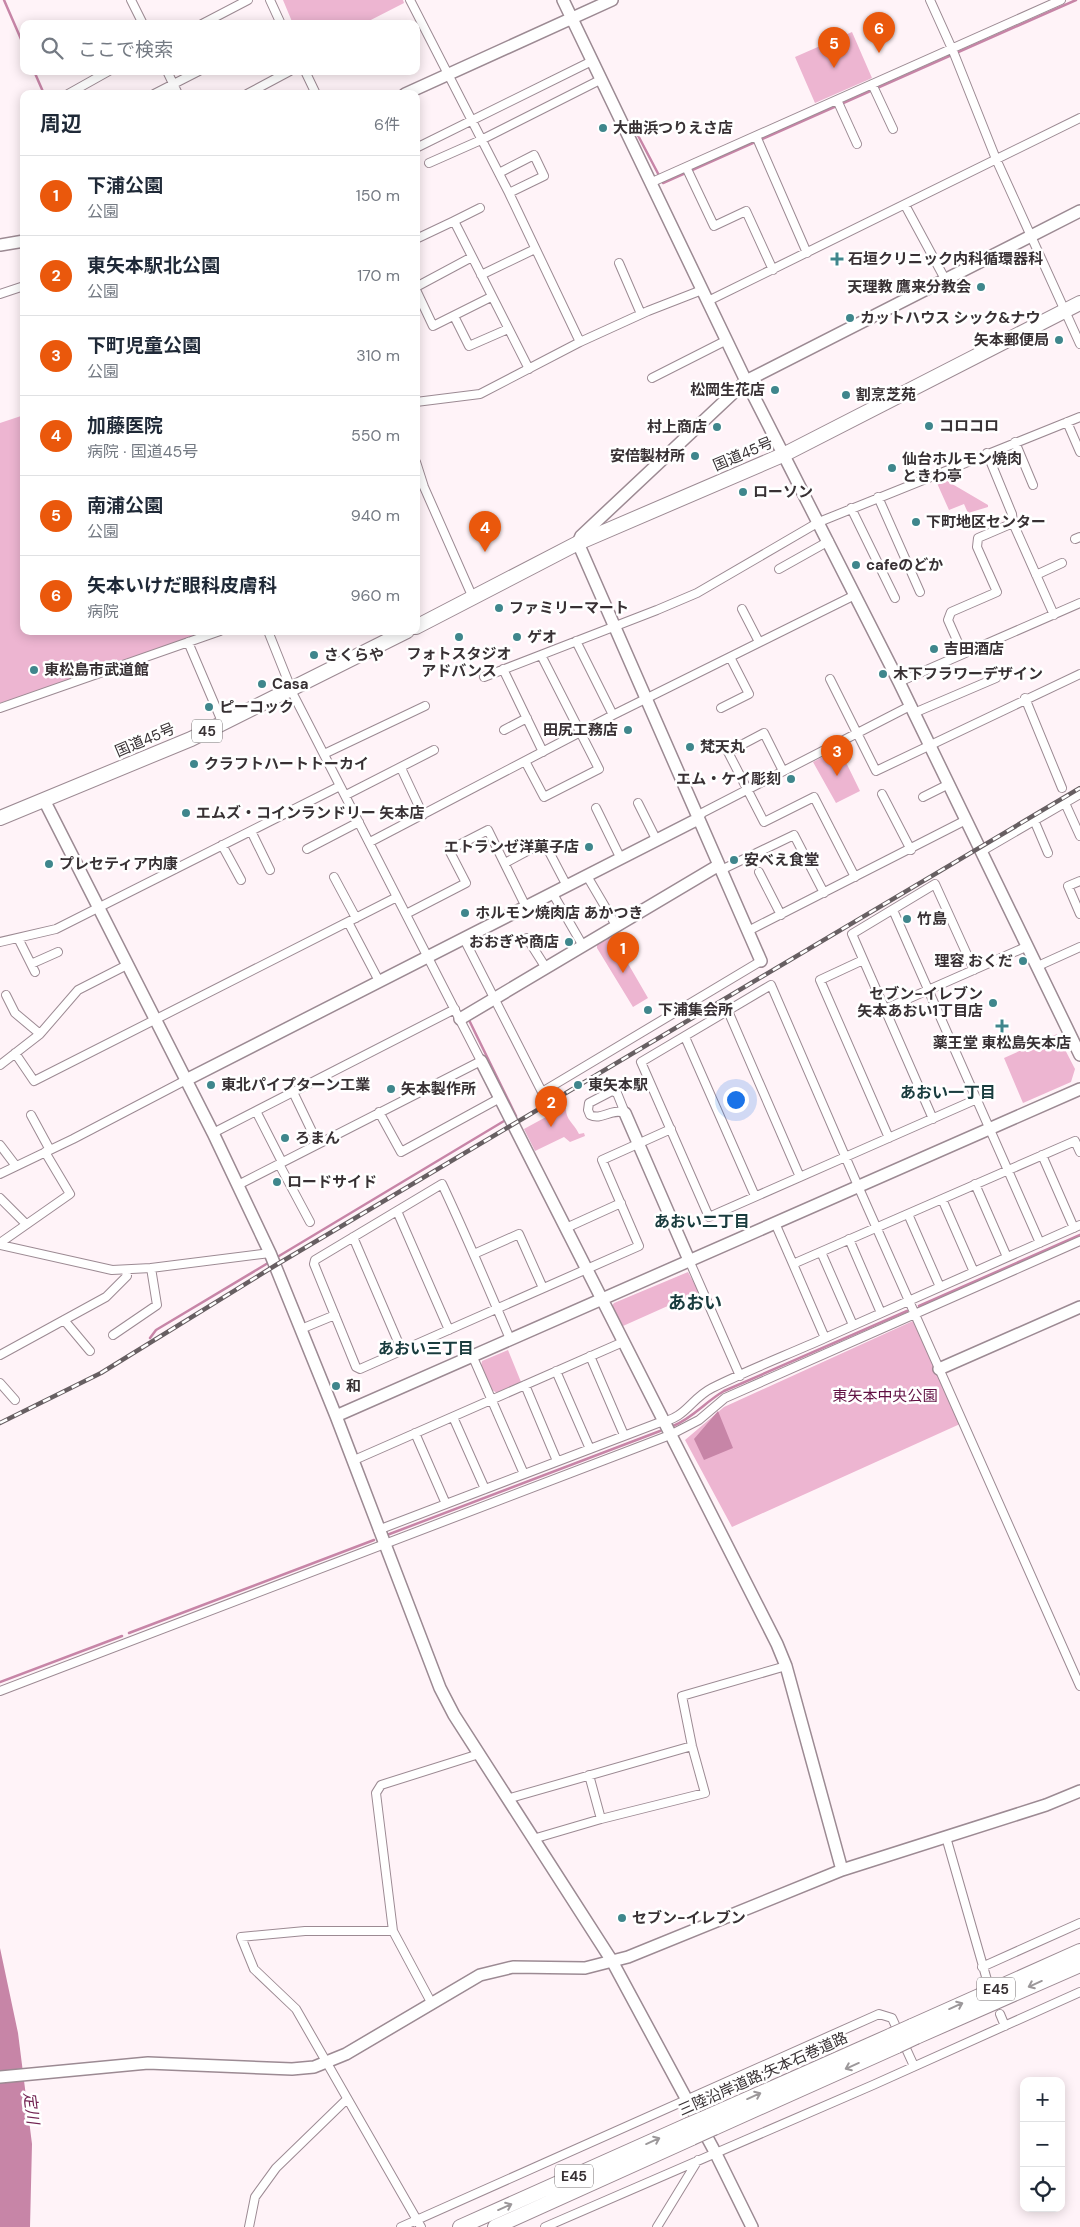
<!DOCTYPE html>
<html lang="ja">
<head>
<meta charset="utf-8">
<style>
	:root { --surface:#fff; --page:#f6f6f7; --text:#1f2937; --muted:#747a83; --line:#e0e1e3; --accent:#ea580c }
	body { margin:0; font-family:"DM Sans","Noto Sans JP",sans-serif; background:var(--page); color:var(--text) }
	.controls { position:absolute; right:15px; bottom:15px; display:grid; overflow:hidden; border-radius:10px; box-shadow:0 2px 12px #0003 }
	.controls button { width:45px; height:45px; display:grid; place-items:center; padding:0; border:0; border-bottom:1px solid var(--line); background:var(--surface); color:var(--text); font:25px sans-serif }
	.you { position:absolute; left:735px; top:1099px; width:18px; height:18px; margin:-12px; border:4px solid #fff; border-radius:50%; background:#1a73e8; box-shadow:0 0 0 8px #1a73e833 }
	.badge { display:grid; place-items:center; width:32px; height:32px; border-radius:50%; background:var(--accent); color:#fff; font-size:16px; font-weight:700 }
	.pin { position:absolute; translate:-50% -41px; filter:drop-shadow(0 1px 2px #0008) }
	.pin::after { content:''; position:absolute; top:26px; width:18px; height:15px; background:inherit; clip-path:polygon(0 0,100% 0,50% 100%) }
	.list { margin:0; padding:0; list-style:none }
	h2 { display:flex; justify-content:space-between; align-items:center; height:65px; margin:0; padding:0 20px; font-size:21px }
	h2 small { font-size:16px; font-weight:400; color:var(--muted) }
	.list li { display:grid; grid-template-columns:32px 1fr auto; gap:15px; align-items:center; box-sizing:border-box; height:80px; padding:0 20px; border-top:1px solid var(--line) }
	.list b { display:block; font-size:19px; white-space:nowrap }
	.list p { margin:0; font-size:16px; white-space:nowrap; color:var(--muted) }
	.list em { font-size:16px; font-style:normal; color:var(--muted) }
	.icon { flex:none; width:28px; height:28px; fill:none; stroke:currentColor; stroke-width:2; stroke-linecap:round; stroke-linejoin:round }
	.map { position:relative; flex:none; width:1080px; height:2227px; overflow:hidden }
	.search { position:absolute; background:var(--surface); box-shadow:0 2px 12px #0003; left:20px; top:20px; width:400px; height:55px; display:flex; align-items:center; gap:12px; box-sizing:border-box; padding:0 18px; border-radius:10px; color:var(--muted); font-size:19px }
	.panel { position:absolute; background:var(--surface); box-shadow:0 2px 12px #0003; left:20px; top:90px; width:400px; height:545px; border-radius:10px }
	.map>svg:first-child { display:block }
	.green { fill:#edb5d1 }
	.water { fill:#c785a7 }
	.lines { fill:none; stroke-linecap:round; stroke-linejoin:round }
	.stream { stroke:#c785a7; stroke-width:2.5 }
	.street-casing { stroke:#9c8a93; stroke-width:10 }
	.secondary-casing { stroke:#9c8a93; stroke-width:14 }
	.highway-casing { stroke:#9c8a93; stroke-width:16 }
	.street { stroke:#fff; stroke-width:8 }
	.secondary { stroke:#fff; stroke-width:11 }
	.highway { stroke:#fff; stroke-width:14 }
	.rail-casing { stroke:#675f62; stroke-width:4.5 }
	.rail { stroke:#fff; stroke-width:2.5; stroke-dasharray:8; stroke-linecap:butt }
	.highway-bridge-casing { stroke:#9c8a93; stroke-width:16; stroke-linecap:butt }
	.highway-bridge { stroke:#fff; stroke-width:14 }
	.oneway { stroke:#9c989a }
	.poi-dot { fill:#3f868c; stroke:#fff; stroke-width:2 }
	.labels { text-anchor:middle; stroke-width:5; stroke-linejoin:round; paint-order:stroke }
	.shield { fill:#fff; stroke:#746f71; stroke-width:1 }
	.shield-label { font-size:14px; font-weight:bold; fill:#383134 }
	.poi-label { font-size:15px; font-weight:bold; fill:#383134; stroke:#fff; text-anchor:start }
	.street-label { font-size:15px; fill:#383134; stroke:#fff }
	.park-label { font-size:15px; fill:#611143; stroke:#fff }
	.neighbourhood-label { font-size:16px; font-weight:bold; fill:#193c3e; stroke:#fff }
	.water-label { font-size:16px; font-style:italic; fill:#732453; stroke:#fff }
	.quarter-label { font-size:18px; font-weight:bold; fill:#193c3e; stroke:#fff }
</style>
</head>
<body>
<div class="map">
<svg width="1080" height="2227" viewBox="0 0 1080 2227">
	<rect width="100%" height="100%" fill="#fff3f8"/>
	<path class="green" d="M 283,0 L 403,0 L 404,3 L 363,24 L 293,24 Z
		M 852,32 L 872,78 L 815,103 L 795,57 Z
		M 24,415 L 24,631 L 210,631 L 139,659 L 0,703 L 0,423 Z
		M 942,478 L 988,505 L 988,507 L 968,513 L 964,504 L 949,510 L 936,481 Z
		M 839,748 L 860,791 L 836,803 L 813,762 Z
		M 612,936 L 648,998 L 633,1007 L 597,948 L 597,945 L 608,937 Z
		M 1057,1034 L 1075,1069 L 1071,1082 L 1023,1103 L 1004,1058 Z
		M 566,1106 C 565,1120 573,1122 579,1134 L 584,1133 L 585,1136 L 570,1142 L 564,1137 L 535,1151 L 524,1129 Z
		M 688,1272 L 699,1292 L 623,1326 L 612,1306 L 614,1303 Z
		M 915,1320 L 960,1424 L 732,1527 L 685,1440 L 724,1407 Z
		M 508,1350 L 521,1382 L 497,1393 L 492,1390 L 481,1366 L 482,1361 Z"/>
	<path class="water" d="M 718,1411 L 733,1448 L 704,1460 L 694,1439 Z
		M 0,1948 L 18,2033 L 32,2144 L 30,2227 L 0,2227 Z"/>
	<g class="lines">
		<path class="stream" d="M 4,0 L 24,46
			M 34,71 L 44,94
			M 632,124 L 663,183 L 1076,0
			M 469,1020 L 516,1116
			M 279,1256 L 504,1121
			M 919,1306 L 1080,1235
			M 150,1338 L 156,1330 L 268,1263
			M 673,1426 C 693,1418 705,1402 724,1391 L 907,1311
			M 387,1535 L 660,1431
			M 129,1633 L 374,1540
			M 0,1682 L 122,1636"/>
		<g class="street-casing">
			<path id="street" d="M 131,0 L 143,24
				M 270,0 L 281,24
				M 410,0 L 509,193 L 580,342 L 648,311 L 702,290
				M 930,0 L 953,51 L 996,159 L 1080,344
				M 202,24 L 248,0
				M 167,71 L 178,94
				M 305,71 L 316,94
				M 872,84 L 893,129
				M 68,94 L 109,71
				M 154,94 L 199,71
				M 247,94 L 290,71
				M 837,100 L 857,144
				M 756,136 L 807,253
				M 416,148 L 592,61
				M 429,163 L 481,140 L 600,80
				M 686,167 L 714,226 L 746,211 L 773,270
				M 499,173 L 534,155 L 544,176 L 509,193
				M 650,183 L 1061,0
				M 905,205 L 945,279
				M 454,221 L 480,208
				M 416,239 L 454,221 L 529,369
				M 619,263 L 641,314
				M 481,275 L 535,249
				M 416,287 L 472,257
				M 416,290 L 433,326 L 491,297
				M 0,294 L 24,286
				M 708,301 L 1080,118
				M 454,316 L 469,346 L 508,329
				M 652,378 L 727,340
				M 416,402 L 480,394 L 580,342
				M 1067,422 L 1080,452
				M 1015,442 L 1033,485
				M 987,453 L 1012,514 L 1013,523 L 1054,615
				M 416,462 L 424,487 L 473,598
				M 878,497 L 920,592
				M 851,508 L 895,598
				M 1075,539 L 1080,537
				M 779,569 L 829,541
				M 1036,575 L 1062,563
				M 742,609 L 759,642
				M 576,641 L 613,715
				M 188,642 L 223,724
				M 963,654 L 948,620 L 951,612 L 997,592 L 977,547 L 978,538 L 1013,523
				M 503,669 L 543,752
				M 484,677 L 657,610 L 697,593 L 819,522 L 1080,417
				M 830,679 L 876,771 L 1080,674
				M 899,682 L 1080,603
				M 1025,698 L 1062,788
				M 0,708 L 220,631
				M 721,708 L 749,694 L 730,657
				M 914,713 L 996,678
				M 504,730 L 527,718
				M 324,754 L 425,706
				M 525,761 L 544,797 L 599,769 L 541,655
				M 401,768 L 423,815
				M 783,771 L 764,733 L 728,752 L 764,822 L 814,797 L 855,877
				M 882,794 L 911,850
				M 346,795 L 434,750
				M 923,797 L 949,784
				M 638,803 L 657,841
				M 1065,803 L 1080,836
				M 596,808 L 621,859
				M 698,819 L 702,813 L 910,706
				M 1034,820 L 1048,853
				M 251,831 L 270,870
				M 370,842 L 613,715 L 855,595
				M 222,845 L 241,880
				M 307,849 L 359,822
				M 982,851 L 1080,794
				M 505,863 L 544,842 L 567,886
				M 721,870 L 794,835 L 824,893
				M 759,872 L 781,915
				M 587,876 L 617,927
				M 334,877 L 356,918
				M 1080,881 L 1068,886 L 1080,914
				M 553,894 L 583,946
				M 893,910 L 1040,1243
				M 406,914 L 466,883 L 449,850 L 488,830 L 526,907
				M 348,922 L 379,981
				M 748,931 L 966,820
				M 18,938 L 35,972
				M 527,938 L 546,968
				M 464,939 L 542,1092 L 761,961
				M 0,942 L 56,929 L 340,786
				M 863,960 L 820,980 L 889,1138
				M 31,964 L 58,952
				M 1038,966 L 1080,947
				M 6,995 L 15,1013 L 40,1034
				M 885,1009 L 1028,946
				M 728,1011 L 800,1177
				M 685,1037 L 755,1196
				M 15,1053 L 34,1081 L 397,897
				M 0,1065 L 40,1034 L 78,990 L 127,965
				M 612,1091 L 617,1093 L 625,1113 C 610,1108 602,1121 590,1115 L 588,1110 L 589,1103 Z
				M 293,1092 L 318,1144
				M 977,1099 C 888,1138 798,1178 709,1217 L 641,1062 L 771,985 C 800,1052 829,1119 858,1186 L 1080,1686
				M 256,1111 L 282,1162
				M 379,1112 L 401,1152 L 500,1098
				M 31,1115 L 50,1150
				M 933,1119 L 852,934 L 935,884 L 974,970
				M 213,1133 L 455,1009
				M 0,1145 L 16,1166
				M 1080,1152 L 1075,1141 L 793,1264 L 825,1338 L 1080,1225
				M 1042,1155 L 1074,1228
				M 279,1164 L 310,1222
				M 0,1174 L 73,1139 L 186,1080
				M 975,1184 L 1007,1257
				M 238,1185 L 481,1061 L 294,696 L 268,631
				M 0,1198 L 26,1224
				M 942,1199 L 974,1272
				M 397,1211 L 449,1330
				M 908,1214 L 940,1287
				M 775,1223 L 793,1264
				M 566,1228 L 621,1203
				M 353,1237 L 402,1351
				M 849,1239 L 881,1313
				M 0,1243 L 70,1194 L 45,1152
				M 0,1245 L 112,1270 L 151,1268 L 270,1253
				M 821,1252 L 853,1325
				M 474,1254 L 519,1234 L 543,1288
				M 689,1260 L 740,1376
				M 64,1320 L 90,1351
				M 301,1329 L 335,1315
				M 113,1335 L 157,1305 L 151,1268
				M 510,1339 C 488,1287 466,1235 442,1184 L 315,1260 L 314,1264 L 356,1367 L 360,1369 L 639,1246 L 602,1160 L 671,1129
				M 0,1355 L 106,1297 L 127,1276 L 126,1271
				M 472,1355 L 524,1474
				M 590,1356 L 624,1435
				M 556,1371 L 590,1449
				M 0,1383 L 15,1400
				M 525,1385 L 557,1461
				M 453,1417 L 485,1489
				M 415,1433 L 446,1504
				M 352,1461 L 623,1342
				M 378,1530 L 658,1423 C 687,1418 690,1399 712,1388 C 748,1370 787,1355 825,1338
				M 0,1691 L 670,1435 L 699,1420 L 725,1398 L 1080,1241
				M 589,1775 L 601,1819
				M 507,1799 L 692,1746
				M 946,1837 L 987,1980
				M 533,1839 L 601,1819 L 705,1793 L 692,1746 L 682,1696 L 786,1666
				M 393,1931 L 305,1931 L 241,1937 L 254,1969 L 296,2009 L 421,2227
				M 982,1967 L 1080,1923
				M 432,2004 L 393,1931 L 376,1793 L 381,1785 L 479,1754
				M 1000,2014 L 1005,2026
				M 249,2227 L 255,2197 L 276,2168 L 347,2099
				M 401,2227 L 879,2014 L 892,2018 L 914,2066
				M 545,2227 L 873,2085 L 1080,1992
				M 657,2227 L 698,2160"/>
		</g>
		<g class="secondary-casing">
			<path id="secondary" d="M 563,0 L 746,381 L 899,682 L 1080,1055
				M 405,94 L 612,0
				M 0,245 L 24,241
				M 44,800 L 213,1133 L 270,1253 L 336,1416 L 440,1688 L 454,1715 L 612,1961 L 715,2152 L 752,2227
				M 761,961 L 578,543 L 581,536 L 746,381 L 1080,211
				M 460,1019 L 719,865
				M 481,1061 L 777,1644 L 786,1666 L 842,1870
				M 186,1080 L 698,819
				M 625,1113 L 689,1260
				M 939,1369 L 1080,1307
				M 336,1416 L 1080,1089
				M 0,2077 L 148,2063 L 292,2069 L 314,2067 L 346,2054 L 480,1975 L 513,1967 L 585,1968 L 628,1957 L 842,1870 L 1046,1805 L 1080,1791"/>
		</g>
		<g class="highway-casing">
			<path id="highway" d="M 416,627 L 578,543 L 785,454 L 1080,303
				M 0,818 L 191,739 L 407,631
				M 912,2026 L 1080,1951
				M 916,2037 L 1080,1965
				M 709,2116 L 892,2035
				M 714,2128 L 897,2046
				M 460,2227 L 688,2125
				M 495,2227 L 692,2138"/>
		</g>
		<use href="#street" class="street"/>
		<use href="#secondary" class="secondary"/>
		<use href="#highway" class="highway"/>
		<g class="rail-casing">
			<path id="rail" d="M 0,1423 L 101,1373 L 276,1265 L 1080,788"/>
		</g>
		<use href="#rail" class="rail"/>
		<g class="highway-bridge-casing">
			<path id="highway-bridge" d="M 892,2035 L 912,2026
				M 897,2046 L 916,2037
				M 688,2125 L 709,2116
				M 692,2138 L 714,2128"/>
		</g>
		<use href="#highway-bridge" class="highway-bridge"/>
	</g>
	<defs><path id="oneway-shaft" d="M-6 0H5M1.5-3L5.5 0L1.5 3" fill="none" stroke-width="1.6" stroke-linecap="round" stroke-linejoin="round" transform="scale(1.25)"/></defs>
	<g class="oneway">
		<use href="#oneway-shaft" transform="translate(1035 1984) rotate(156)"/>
		<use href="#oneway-shaft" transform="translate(956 2006) rotate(-24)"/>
		<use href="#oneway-shaft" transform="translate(852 2066) rotate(156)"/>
		<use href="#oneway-shaft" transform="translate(754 2096) rotate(-24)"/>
		<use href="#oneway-shaft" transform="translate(653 2141) rotate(-24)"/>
		<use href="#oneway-shaft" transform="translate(505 2207) rotate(-24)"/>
	</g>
	<g class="poi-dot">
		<circle cx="603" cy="128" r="5"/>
		<path d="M834.5 251.5h5v5h5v5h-5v5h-5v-5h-5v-5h5z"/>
		<circle cx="981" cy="287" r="5"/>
		<circle cx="850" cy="318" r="5"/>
		<circle cx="1059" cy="340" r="5"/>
		<circle cx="775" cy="390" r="5"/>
		<circle cx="846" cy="395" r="5"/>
		<circle cx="929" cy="426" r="5"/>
		<circle cx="717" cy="427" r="5"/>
		<circle cx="695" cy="456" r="5"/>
		<circle cx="892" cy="468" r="5"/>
		<circle cx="743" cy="492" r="5"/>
		<circle cx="916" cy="522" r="5"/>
		<circle cx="856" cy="565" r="5"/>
		<circle cx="499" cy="608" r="5"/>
		<circle cx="459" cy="637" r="5"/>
		<circle cx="517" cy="637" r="5"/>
		<circle cx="934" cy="649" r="5"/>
		<circle cx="314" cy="655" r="5"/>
		<circle cx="34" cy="670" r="5"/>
		<circle cx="883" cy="674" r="5"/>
		<circle cx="262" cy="684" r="5"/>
		<circle cx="209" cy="707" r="5"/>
		<circle cx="628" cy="730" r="5"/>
		<circle cx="690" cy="747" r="5"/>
		<circle cx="194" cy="764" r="5"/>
		<circle cx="791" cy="779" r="5"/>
		<circle cx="186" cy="813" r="5"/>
		<circle cx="589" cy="847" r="5"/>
		<circle cx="734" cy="860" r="5"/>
		<circle cx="49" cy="864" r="5"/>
		<circle cx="465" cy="913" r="5"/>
		<circle cx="907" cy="919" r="5"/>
		<circle cx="569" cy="942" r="5"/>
		<circle cx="1023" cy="961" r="5"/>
		<circle cx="993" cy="1003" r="5"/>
		<circle cx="648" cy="1010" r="5"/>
		<path d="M999.5 1018.5h5v5h5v5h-5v5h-5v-5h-5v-5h5z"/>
		<circle cx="211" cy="1085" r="5"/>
		<circle cx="578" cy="1085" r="5"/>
		<circle cx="391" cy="1089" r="5"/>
		<circle cx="285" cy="1138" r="5"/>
		<circle cx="277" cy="1182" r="5"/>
		<circle cx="336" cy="1386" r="5"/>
		<circle cx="622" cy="1918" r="5"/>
	</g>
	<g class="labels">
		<g class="shield">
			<rect x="192" y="719.5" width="30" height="23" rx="4"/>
			<rect x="977" y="1977.5" width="38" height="23" rx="4"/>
			<rect x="555" y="2164.5" width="38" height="23" rx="4"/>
		</g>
		<g class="shield-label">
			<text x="207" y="736">45</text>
			<text x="996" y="1994">E45</text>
			<text x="574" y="2181">E45</text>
		</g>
		<g class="poi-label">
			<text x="613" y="133">大曲浜つりえさ店</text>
			<text x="848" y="264">石垣クリニック内科循環器科</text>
			<text x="971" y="292" text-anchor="end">天理教 鷹来分教会</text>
			<text x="860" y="323">カットハウス シック&amp;ナウ</text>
			<text x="1049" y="345" text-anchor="end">矢本郵便局</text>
			<text x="765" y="395" text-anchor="end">松岡生花店</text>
			<text x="856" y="400">割烹芝苑</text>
			<text x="939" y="431">コロコロ</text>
			<text x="707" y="432" text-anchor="end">村上商店</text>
			<text x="685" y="461" text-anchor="end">安倍製材所</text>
			<text x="902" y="464">仙台ホルモン焼肉<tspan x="902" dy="17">ときわ亭</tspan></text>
			<text x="753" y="497">ローソン</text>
			<text x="926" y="527">下町地区センター</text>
			<text x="866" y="570">cafeのどか</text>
			<text x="509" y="613">ファミリーマート</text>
			<text x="527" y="642">ゲオ</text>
			<text x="944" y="654">吉田酒店</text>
			<text x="459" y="659" text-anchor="middle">フォトスタジオ<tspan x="459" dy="17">アドバンス</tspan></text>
			<text x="324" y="660">さくらや</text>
			<text x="44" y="675">東松島市武道館</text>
			<text x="893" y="679">木下フラワーデザイン</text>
			<text x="272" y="689">Casa</text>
			<text x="219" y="712">ピーコック</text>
			<text x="618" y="735" text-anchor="end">田尻工務店</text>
			<text x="700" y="752">梵天丸</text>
			<text x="204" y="769">クラフトハートトーカイ</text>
			<text x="781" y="784" text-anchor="end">エム・ケイ彫刻</text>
			<text x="196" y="818">エムズ・コインランドリー 矢本店</text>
			<text x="579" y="852" text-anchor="end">エトランゼ洋菓子店</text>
			<text x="744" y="865">安べえ食堂</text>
			<text x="59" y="869">プレセティア内康</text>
			<text x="475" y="918">ホルモン焼肉店 あかつき</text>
			<text x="917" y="924">竹島</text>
			<text x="559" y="947" text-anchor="end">おおぎや商店</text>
			<text x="1013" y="966" text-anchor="end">理容 おくだ</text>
			<text x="983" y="999" text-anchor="end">セブン-イレブン<tspan x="983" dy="17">矢本あおい1丁目店</tspan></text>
			<text x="658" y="1015">下浦集会所</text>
			<text x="1002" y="1048" text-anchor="middle">薬王堂 東松島矢本店</text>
			<text x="221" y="1090">東北パイプターン工業</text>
			<text x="588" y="1090">東矢本駅</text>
			<text x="401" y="1094">矢本製作所</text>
			<text x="295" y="1143">ろまん</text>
			<text x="287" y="1187">ロードサイド</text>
			<text x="346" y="1391">和</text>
			<text x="632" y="1923">セブン-イレブン</text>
		</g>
		<g class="street-label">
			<text transform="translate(743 454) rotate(-23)" y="5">国道45号</text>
			<text transform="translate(145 740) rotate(-23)" y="5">国道45号</text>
			<text transform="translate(763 2074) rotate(-24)" y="5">三陸沿岸道路;矢本石巻道路</text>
		</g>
		<g class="park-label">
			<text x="885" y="1401">東矢本中央公園</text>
		</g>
		<g class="neighbourhood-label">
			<text x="948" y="1098">あおい一丁目</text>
			<text x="702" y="1227">あおい二丁目</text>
			<text x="426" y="1354">あおい三丁目</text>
		</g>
		<g class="water-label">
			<text transform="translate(32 2108) rotate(83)" y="6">定川</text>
		</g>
		<g class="quarter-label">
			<text x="695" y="1309">あおい</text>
		</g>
	</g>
</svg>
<div class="controls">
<button>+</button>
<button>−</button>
<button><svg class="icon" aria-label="locate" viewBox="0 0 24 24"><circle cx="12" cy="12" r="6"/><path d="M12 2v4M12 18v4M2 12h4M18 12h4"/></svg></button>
</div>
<div class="you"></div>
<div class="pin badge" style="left:623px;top:973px">1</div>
<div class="pin badge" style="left:551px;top:1127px">2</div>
<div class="pin badge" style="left:837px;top:776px">3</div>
<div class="pin badge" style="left:485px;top:552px">4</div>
<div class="pin badge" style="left:834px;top:68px">5</div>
<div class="pin badge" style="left:879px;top:53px">6</div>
<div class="search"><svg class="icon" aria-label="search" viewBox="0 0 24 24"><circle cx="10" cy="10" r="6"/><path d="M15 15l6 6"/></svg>ここで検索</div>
<section class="panel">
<h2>周辺<small>6件</small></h2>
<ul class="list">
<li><span class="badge">1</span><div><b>下浦公園</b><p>公園</p></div><em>150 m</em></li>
<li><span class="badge">2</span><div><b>東矢本駅北公園</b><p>公園</p></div><em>170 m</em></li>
<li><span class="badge">3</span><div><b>下町児童公園</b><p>公園</p></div><em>310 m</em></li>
<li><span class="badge">4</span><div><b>加藤医院</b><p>病院 · 国道45号</p></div><em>550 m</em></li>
<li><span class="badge">5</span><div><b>南浦公園</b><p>公園</p></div><em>940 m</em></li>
<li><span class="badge">6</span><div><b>矢本いけだ眼科皮膚科</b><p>病院</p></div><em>960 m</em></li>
</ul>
</section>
</div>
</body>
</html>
